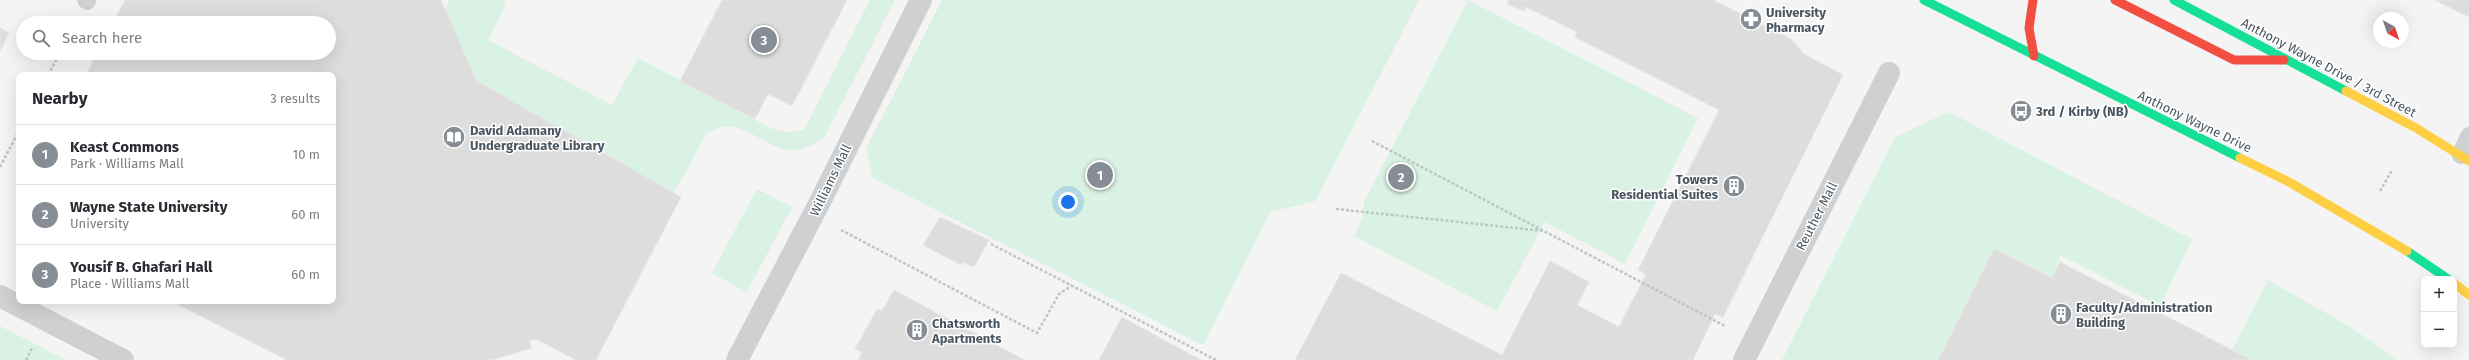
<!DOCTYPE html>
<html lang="en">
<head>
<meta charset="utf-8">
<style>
	:root { --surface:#fff; --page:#f2f2f3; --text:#2b2b33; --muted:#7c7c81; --line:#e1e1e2; --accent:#868d94 }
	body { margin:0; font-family:"Fira Sans",sans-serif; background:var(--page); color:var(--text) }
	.controls { position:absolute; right:12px; bottom:12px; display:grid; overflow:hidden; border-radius:8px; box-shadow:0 4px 16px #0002 }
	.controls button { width:36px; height:36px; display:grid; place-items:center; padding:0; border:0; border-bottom:1px solid var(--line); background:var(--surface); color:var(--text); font:20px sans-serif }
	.compass { position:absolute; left:2373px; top:12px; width:36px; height:36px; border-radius:50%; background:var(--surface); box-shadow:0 4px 16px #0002; rotate:140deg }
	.you { position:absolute; left:1068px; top:202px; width:14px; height:14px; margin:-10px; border:3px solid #fff; border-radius:50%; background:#1a73e8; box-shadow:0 0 0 6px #1a73e833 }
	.badge { display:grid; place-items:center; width:26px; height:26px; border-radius:50%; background:var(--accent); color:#fff; font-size:13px; font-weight:700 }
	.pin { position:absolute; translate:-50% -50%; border:2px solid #fff; box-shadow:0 1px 4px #0006 }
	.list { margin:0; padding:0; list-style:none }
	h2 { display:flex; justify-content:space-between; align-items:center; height:52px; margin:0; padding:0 16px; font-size:17px }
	h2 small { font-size:13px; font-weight:400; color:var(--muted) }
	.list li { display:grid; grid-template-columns:26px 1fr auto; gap:12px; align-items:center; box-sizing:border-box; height:60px; padding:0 16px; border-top:1px solid var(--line) }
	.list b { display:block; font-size:15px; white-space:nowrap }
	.list p { margin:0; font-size:13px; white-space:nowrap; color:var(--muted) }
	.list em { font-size:13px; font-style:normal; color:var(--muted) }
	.icon { flex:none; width:22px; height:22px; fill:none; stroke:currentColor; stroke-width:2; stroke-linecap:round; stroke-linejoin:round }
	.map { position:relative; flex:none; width:2469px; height:360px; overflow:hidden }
	.search { position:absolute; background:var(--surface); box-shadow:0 4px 16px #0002; left:16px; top:16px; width:320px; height:44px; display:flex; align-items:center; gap:10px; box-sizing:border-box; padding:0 14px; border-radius:22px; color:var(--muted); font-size:15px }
	.panel { position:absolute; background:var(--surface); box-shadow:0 4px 16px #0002; left:16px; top:72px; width:320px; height:232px; border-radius:8px }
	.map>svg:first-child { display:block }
	.green { fill:#d9f2e3 }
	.building { fill:#ddddde; stroke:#e5e6e7 }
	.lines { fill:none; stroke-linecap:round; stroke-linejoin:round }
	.path { stroke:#bcc7c4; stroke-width:2.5; stroke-dasharray:3 2; stroke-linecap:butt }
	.lane { stroke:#ced0d2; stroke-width:18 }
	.street { stroke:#ced0d2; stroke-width:22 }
	.fast { stroke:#16e098; stroke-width:9 }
	.slow { stroke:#ffcf43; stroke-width:9 }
	.jam { stroke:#f24e42; stroke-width:9 }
	.labels { text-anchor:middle; stroke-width:3; stroke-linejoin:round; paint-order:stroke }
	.poi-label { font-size:13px; font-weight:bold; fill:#4a5661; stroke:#fff; text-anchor:start }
	.street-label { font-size:13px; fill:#4a5661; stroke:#fff }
</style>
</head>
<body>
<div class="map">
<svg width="2469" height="360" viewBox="0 0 2469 360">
	<rect width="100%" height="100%" fill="#f4f4f4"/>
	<path class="green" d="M 449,0 L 505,0 L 506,3 L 488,40 L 612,105 L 638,58 L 770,128 L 786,132 L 804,130 L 870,0 L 895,0 L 825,136 C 773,180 752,104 706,134 L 674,193 L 477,81 L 445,9 Z
		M 942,0 L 1419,0 L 1315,201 L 1270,212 L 1203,345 L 873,178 L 866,149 Z
		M 1468,0 L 1698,118 L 1625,264 L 1545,222 L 1497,311 L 1354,236 L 1363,217 L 1364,202 Z
		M 1949,112 L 2192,239 L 2160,306 L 2060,255 L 2052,278 L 1995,249 L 1938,360 L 1782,360 L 1895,137 Z
		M 757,189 L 792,207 L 747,292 L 712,273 Z
		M 2268,280 L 2349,326 L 2398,360 L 2252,360 L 2232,350 Z
		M 0,326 L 66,360 L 0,360 Z"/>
	<path class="building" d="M 125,0 L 441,0 L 477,81 L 681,197 L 596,360 L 576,360 L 536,339 L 529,341 L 532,348 L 492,360 L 287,360 L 171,301 L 333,301 L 333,75 L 86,75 L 97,53 L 329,53 L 329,23 L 113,23 Z
		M 722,0 L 847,0 L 792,106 L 768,94 L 755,119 L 680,81 Z
		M 1509,0 L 1713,0 L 1791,39 L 1804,54 L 1843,75 L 1723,317 L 1715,314 L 1693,360 L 1295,360 L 1341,273 L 1502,355 L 1550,261 L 1589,282 L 1577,305 L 1619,327 L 1646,274 L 1638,270 L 1719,110 L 1575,37 L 1577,32 L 1526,7 L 1524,11 L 1507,4 Z
		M 2435,0 L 2469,0 L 2469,17 Z
		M 0,28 L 9,33 L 0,51 Z
		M 940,217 L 989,240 L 974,267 L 962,262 L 961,265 L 923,245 Z
		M 1994,249 L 2052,278 L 2060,262 L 2252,360 L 1938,360 Z
		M 894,290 L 1021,358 L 1024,360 L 858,360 L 862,352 L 855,349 L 877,309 L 882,311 Z
		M 1122,317 L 1201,360 L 1099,360 Z"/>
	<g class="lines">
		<path class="path" d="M 48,75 L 60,53
			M 1372,141 L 1725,326
			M 0,167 L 19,131
			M 2380,191 L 2392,170
			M 1336,209 L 1544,231
			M 841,230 L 1037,333 L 1059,294 L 1071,286
			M 991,244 L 1216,360
			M 26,360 L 32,348"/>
		<path class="lane" d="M 86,0 L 87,1
			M 2461,155 L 2469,136"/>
		<path class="street" d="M 0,296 L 123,360
			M 737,360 L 822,198 L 921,0
			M 1744,360 L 1889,73"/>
		<path class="fast" d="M 1924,0 L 2240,158
			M 2174,0 L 2346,91
			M 2407,251 L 2448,279"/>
		<path class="slow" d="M 2346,91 L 2416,128 L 2469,161
			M 2240,158 L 2289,182 L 2407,251
			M 2454,283 L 2469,295"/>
		<path class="jam" d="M 2033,0 L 2029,28 L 2034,56
			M 2115,0 L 2234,60 L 2284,60"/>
	</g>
	<defs>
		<g id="pharmacy-disc" transform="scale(1.15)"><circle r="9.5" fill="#868d94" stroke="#fff"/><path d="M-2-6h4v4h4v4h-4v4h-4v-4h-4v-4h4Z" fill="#fff"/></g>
		<g id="bus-disc" transform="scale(1.15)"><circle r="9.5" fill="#868d94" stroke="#fff"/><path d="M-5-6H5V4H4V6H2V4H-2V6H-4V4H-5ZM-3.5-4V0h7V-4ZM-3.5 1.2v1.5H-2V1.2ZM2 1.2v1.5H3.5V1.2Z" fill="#fff"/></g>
		<g id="library-disc" transform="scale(1.15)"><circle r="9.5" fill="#868d94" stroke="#fff"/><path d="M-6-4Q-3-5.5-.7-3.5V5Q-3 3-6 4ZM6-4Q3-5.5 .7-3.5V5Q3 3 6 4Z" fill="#fff"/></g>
		<g id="building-disc" transform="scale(1.15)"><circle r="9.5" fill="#868d94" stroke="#fff"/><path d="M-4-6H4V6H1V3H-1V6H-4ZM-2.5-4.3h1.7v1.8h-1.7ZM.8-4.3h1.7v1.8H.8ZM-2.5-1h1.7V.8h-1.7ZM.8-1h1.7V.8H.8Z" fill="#fff"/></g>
	</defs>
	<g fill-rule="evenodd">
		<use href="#pharmacy-disc" x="1751" y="19"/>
		<use href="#bus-disc" x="2021" y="111"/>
		<use href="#library-disc" x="454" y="137"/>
		<use href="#building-disc" x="1734" y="186"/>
		<use href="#building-disc" x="2061" y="314"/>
		<use href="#building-disc" x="917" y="330"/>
	</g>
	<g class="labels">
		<g class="poi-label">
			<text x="1766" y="17">University<tspan x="1766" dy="15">Pharmacy</tspan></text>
			<text x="2036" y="116">3rd / Kirby (NB)</text>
			<text x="470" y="135">David Adamany<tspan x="470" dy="15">Undergraduate Library</tspan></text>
			<text x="1718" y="184" text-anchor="end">Towers<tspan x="1718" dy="15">Residential Suites</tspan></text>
			<text x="2076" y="312">Faculty/Administration<tspan x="2076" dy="15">Building</tspan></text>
			<text x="932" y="328">Chatsworth<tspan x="932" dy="15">Apartments</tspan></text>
		</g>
		<g class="street-label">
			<text transform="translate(2329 67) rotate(28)" y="5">Anthony Wayne Drive / 3rd Street</text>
			<text transform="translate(2195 121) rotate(26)" y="5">Anthony Wayne Drive</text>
			<text transform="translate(830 180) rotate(-64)" y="5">Williams Mall</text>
			<text transform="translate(1816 216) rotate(-63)" y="5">Reuther Mall</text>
		</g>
	</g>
</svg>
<div class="controls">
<button>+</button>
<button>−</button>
</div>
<svg class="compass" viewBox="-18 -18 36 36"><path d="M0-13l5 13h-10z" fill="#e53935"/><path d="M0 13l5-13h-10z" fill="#7c7c81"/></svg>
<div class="you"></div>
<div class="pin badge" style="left:1100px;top:175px">1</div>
<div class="pin badge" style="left:1401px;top:177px">2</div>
<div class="pin badge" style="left:764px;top:40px">3</div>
<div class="search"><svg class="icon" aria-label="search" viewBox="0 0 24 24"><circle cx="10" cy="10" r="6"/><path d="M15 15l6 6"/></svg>Search here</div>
<section class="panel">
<h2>Nearby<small>3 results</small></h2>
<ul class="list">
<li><span class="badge">1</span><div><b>Keast Commons</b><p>Park · Williams Mall</p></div><em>10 m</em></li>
<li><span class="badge">2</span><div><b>Wayne State University</b><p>University</p></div><em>60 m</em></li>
<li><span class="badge">3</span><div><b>Yousif B. Ghafari Hall</b><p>Place · Williams Mall</p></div><em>60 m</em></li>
</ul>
</section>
</div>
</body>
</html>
